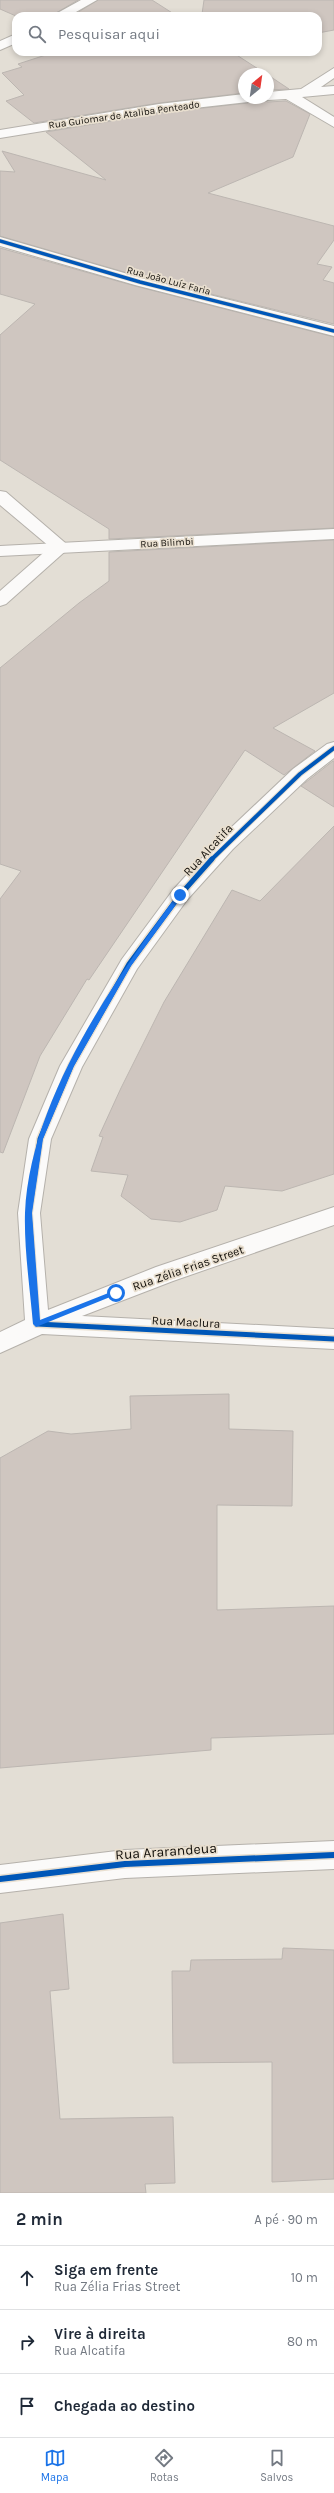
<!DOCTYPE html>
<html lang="pt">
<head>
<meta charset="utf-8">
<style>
	:root { --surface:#fff; --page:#f2f2f3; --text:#1f2937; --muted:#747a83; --line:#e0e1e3; --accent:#1a73e8 }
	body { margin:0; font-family:Karla,sans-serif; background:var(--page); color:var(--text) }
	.compass { position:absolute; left:238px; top:68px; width:36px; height:36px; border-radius:50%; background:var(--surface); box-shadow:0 2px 6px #0003; rotate:29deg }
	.stop { position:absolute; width:12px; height:12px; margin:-9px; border:3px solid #1a73e8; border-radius:50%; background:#fff }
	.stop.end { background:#1a73e8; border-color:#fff; box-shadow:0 1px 4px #0008 }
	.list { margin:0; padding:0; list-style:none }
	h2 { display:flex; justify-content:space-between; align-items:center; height:52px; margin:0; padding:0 16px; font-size:17px }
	h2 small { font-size:13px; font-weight:400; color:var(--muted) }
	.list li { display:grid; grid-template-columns:26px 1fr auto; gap:12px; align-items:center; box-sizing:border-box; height:64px; padding:0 16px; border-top:1px solid var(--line) }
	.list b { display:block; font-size:15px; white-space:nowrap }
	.list p { margin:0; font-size:13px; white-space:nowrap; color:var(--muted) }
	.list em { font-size:13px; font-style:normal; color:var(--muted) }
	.icon { flex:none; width:22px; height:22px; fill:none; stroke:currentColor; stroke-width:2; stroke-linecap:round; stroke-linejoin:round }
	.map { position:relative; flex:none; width:334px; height:2193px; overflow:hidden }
	.search { position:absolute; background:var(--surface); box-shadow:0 2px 6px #0003; left:12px; right:12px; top:12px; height:44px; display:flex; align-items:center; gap:10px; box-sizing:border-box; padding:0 14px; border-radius:12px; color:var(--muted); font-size:15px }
	.sheet { height:244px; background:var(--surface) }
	nav { display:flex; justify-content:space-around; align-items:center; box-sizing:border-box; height:56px; border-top:1px solid var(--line); background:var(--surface); font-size:11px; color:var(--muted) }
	nav a { display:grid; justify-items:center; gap:2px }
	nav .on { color:var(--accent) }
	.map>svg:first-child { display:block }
	.building { fill:#cfc6c0; stroke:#bcb6b1 }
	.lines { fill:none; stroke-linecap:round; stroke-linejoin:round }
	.minor-casing { stroke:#b5b1ab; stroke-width:2 }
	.tertiary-casing { stroke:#b5b1ab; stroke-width:2 }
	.minor { fill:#fbfaf9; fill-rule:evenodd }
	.tertiary { fill:#fbfaf9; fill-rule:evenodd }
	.cycleway-far3-casing { stroke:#e9dfcf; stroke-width:5 }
	.cycleway-far2-casing { stroke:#e9dfcf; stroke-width:6 }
	.cycleway-far1-casing { stroke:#e9dfcf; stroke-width:8 }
	.cycleway-casing { stroke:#e9dfcf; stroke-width:9 }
	.cycleway-far3 { stroke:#0057b8; stroke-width:3.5 }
	.cycleway-far2 { stroke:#0057b8; stroke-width:4 }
	.cycleway-far1 { stroke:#0057b8; stroke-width:5 }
	.cycleway { stroke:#0057b8; stroke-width:6 }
	.route { fill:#1a73e8 }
	.labels { text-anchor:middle; stroke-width:3.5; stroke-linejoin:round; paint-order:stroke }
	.far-street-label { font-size:10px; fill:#120f0a; stroke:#e9dfcf }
	.street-label { font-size:12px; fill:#120f0a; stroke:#e9dfcf }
	.near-street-label { font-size:14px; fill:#120f0a; stroke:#e9dfcf }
</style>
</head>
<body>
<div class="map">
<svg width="334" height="2193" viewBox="0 0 334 2193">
	<rect width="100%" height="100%" fill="#e3ded5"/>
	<path class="building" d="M 0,0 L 78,0 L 51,16 L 16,16 L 0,9 Z
		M 98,0 L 152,0 L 177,16 L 72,16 Z
		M 204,0 L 334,0 L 334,30 L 318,33 L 318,16 L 208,16 L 202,14 Z
		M 55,52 L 232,52 L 266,74 L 244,74 L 244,93 L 159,103 L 34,123 L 6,101 L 24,95 L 2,73 L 22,67 L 18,64 Z
		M 268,75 L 289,89 L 268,90 Z
		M 256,98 L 268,102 L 286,101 L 310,114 L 293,157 L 208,193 L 334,226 L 334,240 L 317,264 L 332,267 L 323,280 L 334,283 L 334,324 L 145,278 L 0,236 L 0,171 L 15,172 L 2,151 L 106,180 L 46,132 L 159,113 L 248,103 Z
		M 0,248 L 135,286 L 334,337 L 334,528 L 109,539 L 109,529 L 0,460 L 0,335 L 35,304 L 0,294 Z
		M 334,540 L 334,693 L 273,728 L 315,751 L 284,775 L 245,750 L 89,980 L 87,979 L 40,1056 L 3,1153 L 0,1152 L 0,899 L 21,871 L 0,864 L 0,668 L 79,603 L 109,581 L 109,552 Z
		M 333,761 L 334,761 L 334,807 L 301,786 Z
		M 334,826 L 334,1174 L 282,1191 L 225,1186 L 217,1210 L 180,1222 L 151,1219 L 121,1196 L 128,1175 L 91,1171 L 103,1137 L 99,1136 L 121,1088 L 164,1002 L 232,890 L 260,901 Z
		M 229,1394 L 229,1429 L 293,1431 L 292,1506 L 217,1505 L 217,1610 L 334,1606 L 334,1734 L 211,1738 L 211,1750 L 0,1768 L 0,1458 L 48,1431 L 71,1434 L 131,1429 L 130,1396 Z
		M 63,1914 L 69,1989 L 50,1991 L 60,2119 L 173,2117 L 175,2183 L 145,2184 L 146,2193 L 0,2193 L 0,1923 Z
		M 283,1948 L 334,1950 L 334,2179 L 272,2182 L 272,2062 L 173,2063 L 172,1971 L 190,1971 L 191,1960 L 282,1959 Z"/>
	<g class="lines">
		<g class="minor-casing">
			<path id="minor" d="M 81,0 L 97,0 L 69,16 L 52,16 Z
				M 16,34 L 16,43 L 0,50 L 0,41 Z
				M 334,68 L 334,78 L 321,87 L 334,86 L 334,94 L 302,97 L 334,117 L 334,127 L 286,99 L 268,100 L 263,98 L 268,98 L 268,92 L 301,89 Z
				M 244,94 L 244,98 L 255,98 L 248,102 L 159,112 L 0,138 L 0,130 L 159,104 Z
				M 0,237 L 145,279 L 334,326 L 334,336 L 135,285 L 0,246 Z
				M 0,491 L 6,492 L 70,547 L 6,604 L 0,606 L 0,591 L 50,547 L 0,505 Z
				M 334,742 L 334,758 L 307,779 L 233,849 L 187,900 L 137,969 L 82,1067 L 51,1139 L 40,1213 L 48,1310 L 156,1267 L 334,1207 L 334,1225 L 173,1281 L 82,1316 L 334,1329 L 334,1349 L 42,1334 L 0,1353 L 0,1332 L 25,1320 L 18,1213 L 29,1139 L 60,1066 L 122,959 L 173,890 L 219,839 L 293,769 L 327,744 Z
				M 334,1841 L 334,1869 L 125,1878 L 0,1893 L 0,1865 L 125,1850 Z"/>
		</g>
		<g class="tertiary-casing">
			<path id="tertiary" d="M 334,529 L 334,539 L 0,556 L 0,546 Z"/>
		</g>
		<use href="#minor" class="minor"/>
		<use href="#tertiary" class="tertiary"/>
		<g class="cycleway-far3-casing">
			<path id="cycleway-far3" d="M 0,241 L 140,282 L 334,331"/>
		</g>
		<g class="cycleway-far2-casing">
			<path id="cycleway-far2" d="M 211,860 L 300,774 L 334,748"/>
		</g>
		<g class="cycleway-far1-casing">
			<path id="cycleway-far1" d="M 212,859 L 180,895 L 129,964 L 71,1066 L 40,1139 L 29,1213 L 37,1324 L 334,1339"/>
		</g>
		<g class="cycleway-casing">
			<path id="cycleway" d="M 0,1879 L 125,1864 L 334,1855"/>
		</g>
		<use href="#cycleway-far3" class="cycleway-far3"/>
		<use href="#cycleway-far2" class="cycleway-far2"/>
		<use href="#cycleway-far1" class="cycleway-far1"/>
		<use href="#cycleway" class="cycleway"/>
	</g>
	<path class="route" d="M 178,894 L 183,895 L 131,966 L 74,1066 L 43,1139 L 32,1213 L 40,1320 L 116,1290 L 120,1293 L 36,1327 L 33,1324 C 30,1289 24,1249 25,1213 C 30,1100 113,982 178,894 Z"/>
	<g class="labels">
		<g class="far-street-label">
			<text transform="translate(124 114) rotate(-8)" y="4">Rua Guiomar de Ataliba Penteado</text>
			<text transform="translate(169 280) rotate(15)" y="4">Rua João Luíz Faria</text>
			<text transform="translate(167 542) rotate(-3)" y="4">Rua Bilimbi</text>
		</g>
		<g class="street-label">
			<text transform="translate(208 850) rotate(-47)" y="4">Rua Alcatifa</text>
			<text transform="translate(188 1268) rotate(-19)" y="4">Rua Zélia Frias Street</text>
			<text transform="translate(186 1322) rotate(3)" y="4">Rua Maclura</text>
		</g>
		<g class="near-street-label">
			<text transform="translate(166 1851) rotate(-4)" y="5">Rua Ararandeua</text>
		</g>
	</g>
</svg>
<svg class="compass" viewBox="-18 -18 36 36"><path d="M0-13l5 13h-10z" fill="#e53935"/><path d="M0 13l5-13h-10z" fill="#747a83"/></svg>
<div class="stop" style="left:116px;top:1293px"></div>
<div class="stop end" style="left:180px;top:895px"></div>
<div class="search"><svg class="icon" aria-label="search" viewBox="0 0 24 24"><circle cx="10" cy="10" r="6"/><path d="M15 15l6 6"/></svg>Pesquisar aqui</div>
</div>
<section class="sheet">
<h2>2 min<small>A pé · 90 m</small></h2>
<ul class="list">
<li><svg class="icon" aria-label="ahead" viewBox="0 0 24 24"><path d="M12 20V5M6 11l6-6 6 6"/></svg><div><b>Siga em frente</b><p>Rua Zélia Frias Street</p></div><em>10 m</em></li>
<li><svg class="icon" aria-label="right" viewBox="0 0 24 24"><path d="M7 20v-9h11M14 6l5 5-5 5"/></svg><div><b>Vire à direita</b><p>Rua Alcatifa</p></div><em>80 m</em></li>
<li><svg class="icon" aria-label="arrive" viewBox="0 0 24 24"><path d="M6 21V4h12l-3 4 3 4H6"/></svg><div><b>Chegada ao destino</b></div></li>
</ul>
</section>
<nav>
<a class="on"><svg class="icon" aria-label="map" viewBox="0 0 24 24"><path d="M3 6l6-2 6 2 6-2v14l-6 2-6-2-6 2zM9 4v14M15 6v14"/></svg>Mapa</a>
<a><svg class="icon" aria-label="directions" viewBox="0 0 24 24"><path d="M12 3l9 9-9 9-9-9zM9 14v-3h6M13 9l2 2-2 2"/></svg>Rotas</a>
<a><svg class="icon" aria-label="saved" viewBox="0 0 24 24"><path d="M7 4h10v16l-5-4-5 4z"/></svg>Salvos</a>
</nav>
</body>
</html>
